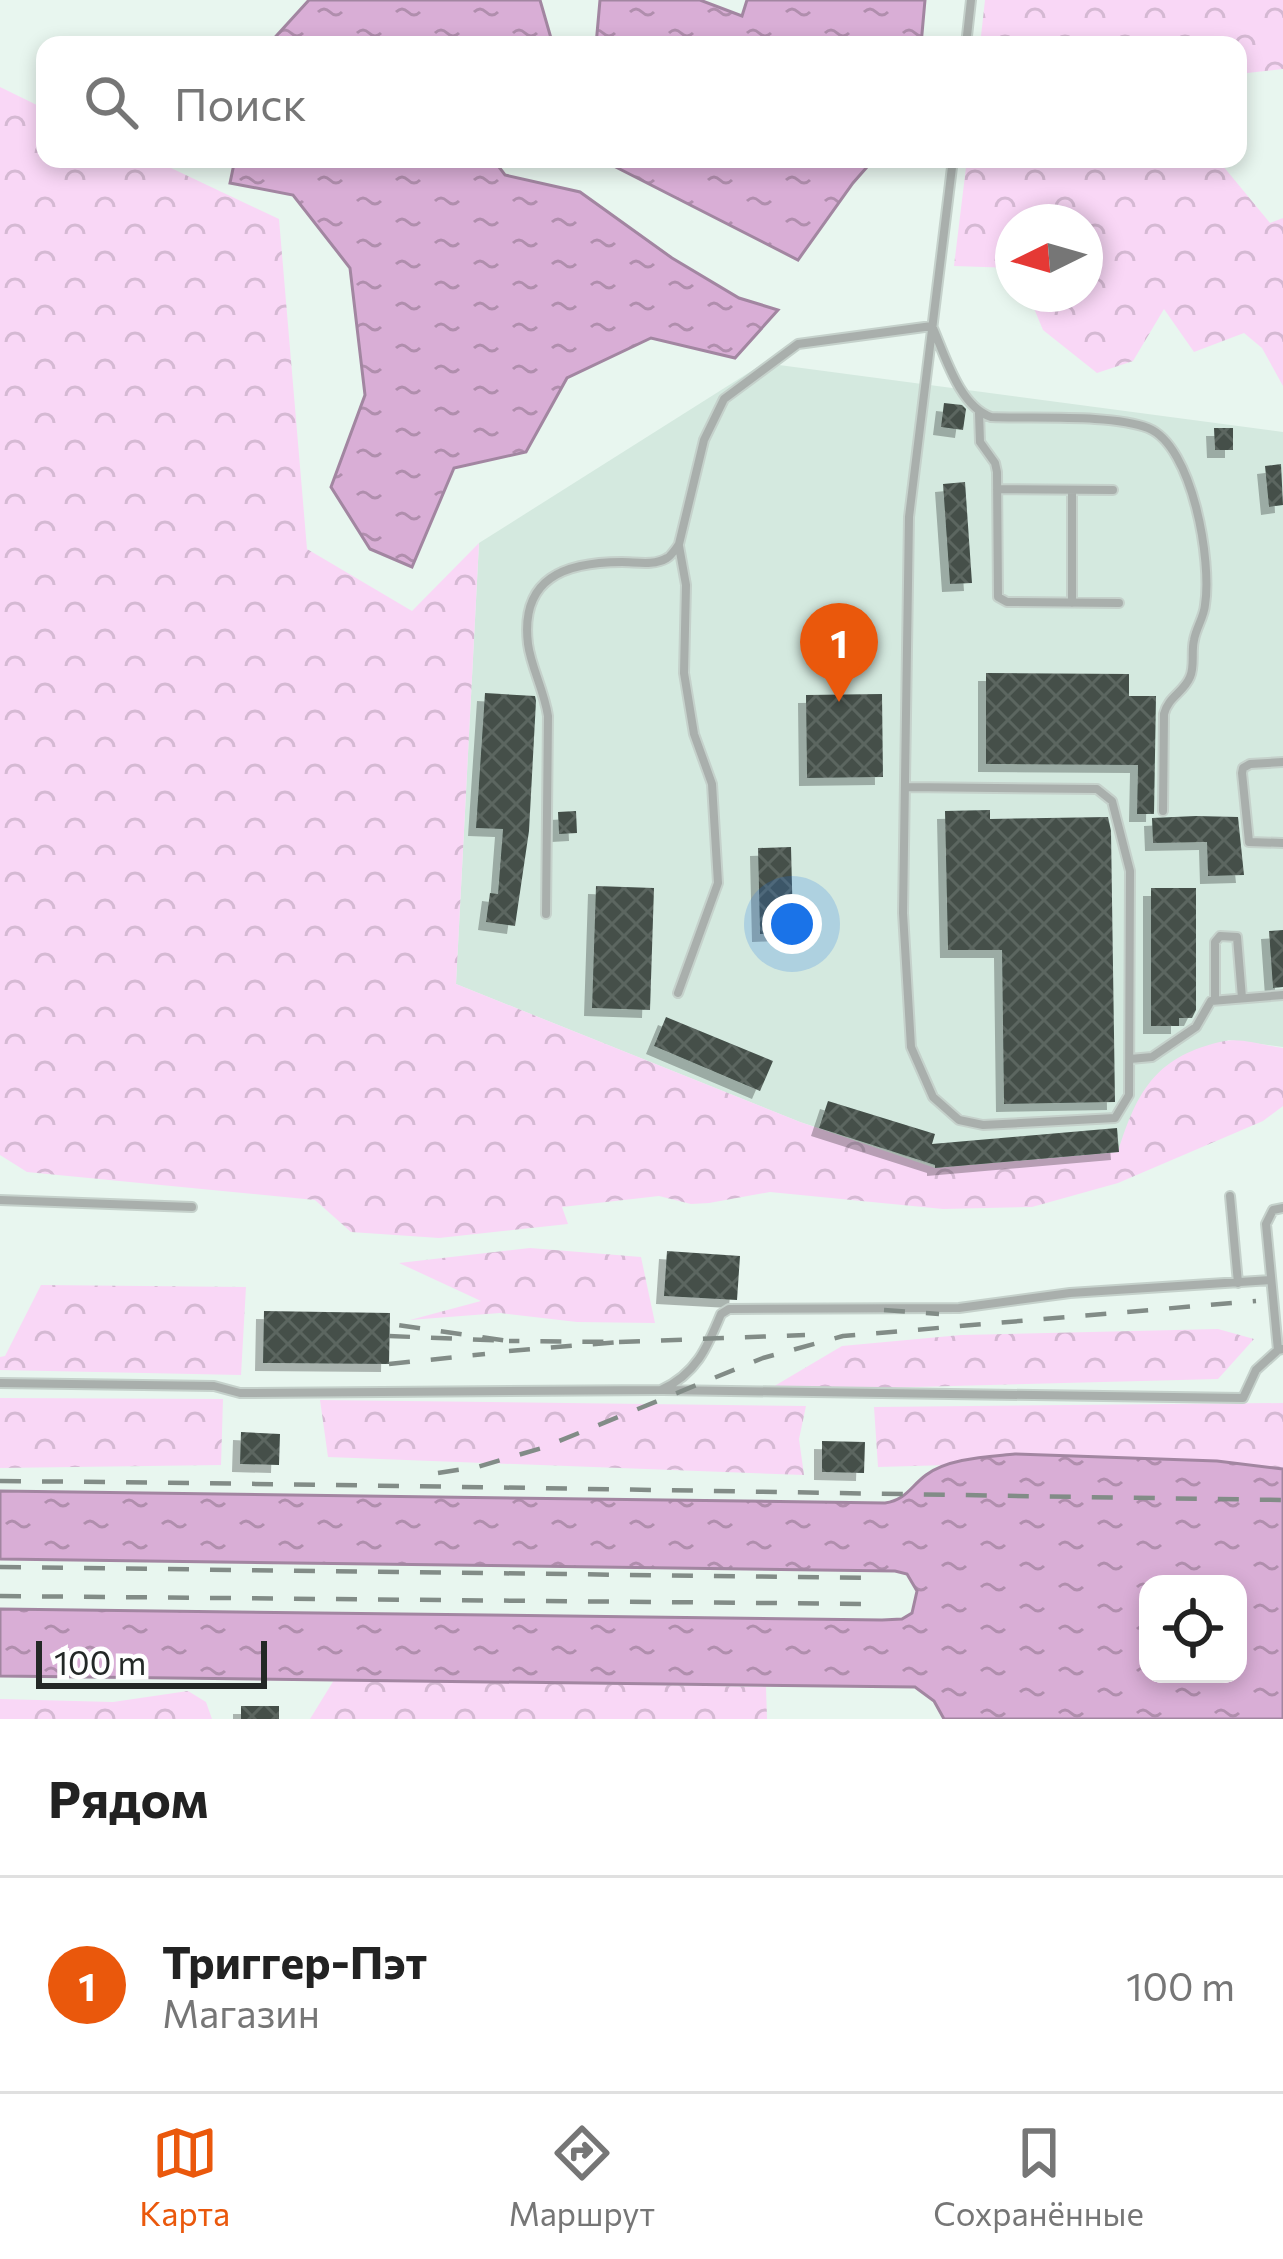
<!DOCTYPE html>
<html lang="ru">
<head>
<meta charset="utf-8">
<style>
	:root { --surface:#fff; --page:#f2f2f2; --text:#222; --muted:#767676; --line:#e0e0e0; --accent:#ea580c }
	body { margin:0; font-family:Commissioner,sans-serif; background:var(--page); color:var(--text) }
	.controls { position:absolute; right:36px; bottom:36px; display:grid; overflow:hidden; border-radius:24px; box-shadow:0 6px 18px #0003 }
	.controls button { width:108px; height:108px; display:grid; place-items:center; padding:0; border:0; border-bottom:3px solid var(--line); background:var(--surface); color:var(--text); font:60px sans-serif }
	.compass { position:absolute; left:995px; top:204px; width:108px; height:108px; border-radius:50%; background:var(--surface); box-shadow:0 6px 18px #0003; rotate:265deg }
	.scale { position:absolute; left:36px; bottom:30px; width:231px; box-sizing:border-box; padding-left:12px; border:6px solid #232826; border-top:0; font-size:33px; line-height:42px; white-space:nowrap; color:#232826; -webkit-text-stroke:9px #fff; paint-order:stroke }
	.you { position:absolute; left:792px; top:924px; width:42px; height:42px; margin:-30px; border:9px solid #fff; border-radius:50%; background:#1a73e8; box-shadow:0 0 0 18px #1a73e833 }
	.badge { display:grid; place-items:center; width:78px; height:78px; border-radius:50%; background:var(--accent); color:#fff; font-size:39px; font-weight:700 }
	.pin { position:absolute; translate:-50% -99px; filter:drop-shadow(0 3px 6px #0008) }
	.pin::after { content:''; position:absolute; top:63px; width:42px; height:36px; background:inherit; clip-path:polygon(0 0,100% 0,50% 100%) }
	.list { margin:0; padding:0; list-style:none }
	h2 { display:flex; justify-content:space-between; align-items:center; height:156px; margin:0; padding:0 48px; font-size:51px }
	h2 small { font-size:39px; font-weight:400; color:var(--muted) }
	.list li { display:grid; grid-template-columns:78px 1fr auto; gap:36px; align-items:center; box-sizing:border-box; height:216px; padding:0 48px; border-top:3px solid var(--line) }
	.list b { display:block; font-size:45px; white-space:nowrap }
	.list p { margin:0; font-size:39px; white-space:nowrap; color:var(--muted) }
	.list em { font-size:39px; font-style:normal; color:var(--muted) }
	.icon { flex:none; width:66px; height:66px; fill:none; stroke:currentColor; stroke-width:2; stroke-linecap:round; stroke-linejoin:round }
	.map { position:relative; flex:none; width:1283px; height:1719px; overflow:hidden }
	.search { position:absolute; background:var(--surface); box-shadow:0 6px 18px #0003; left:36px; right:36px; top:36px; height:132px; display:flex; align-items:center; gap:30px; box-sizing:border-box; padding:0 42px; border-radius:24px; color:var(--muted); font-size:45px }
	.sheet { height:372px; background:var(--surface) }
	nav { display:flex; justify-content:space-around; align-items:center; box-sizing:border-box; height:168px; border-top:3px solid var(--line); background:var(--surface); font-size:33px; color:var(--muted) }
	nav a { display:grid; justify-items:center; gap:6px }
	nav .on { color:var(--accent) }
	.map>svg:first-child { display:block }
	.built { fill:#d4e9df }
	.forest { fill:url(#forest-crowns) }
	.water { fill:url(#water-ripples); stroke:#a286a1; stroke-width:3; fill-rule:evenodd }
	.building { fill:url(#building-cross-hatch); filter:url(#shadow) }
	.lines { fill:none; stroke-linecap:round; stroke-linejoin:round }
	.service-casing { stroke:#c5d1cb; stroke-width:12 }
	.service { stroke:#a9afac; stroke-width:8 }
	.rail { stroke:#828c87; stroke-width:4.5; stroke-dasharray:21 21; stroke-linecap:butt }
</style>
</head>
<body>
<div class="map">
<svg width="1283" height="1719" viewBox="0 0 1283 1719">
	<defs>
		<pattern id="forest-crowns" width="20" height="18" patternUnits="userSpaceOnUse" patternTransform="scale(3)"><rect width="20" height="18" fill="#f9d7f6"/><path d="M2 6a3 3 0 1 1 6 0M12 15a3 3 0 1 1 6 0" fill="none" stroke="#d5b9d3"/></pattern>
		<pattern id="water-ripples" width="26" height="14" patternUnits="userSpaceOnUse" patternTransform="scale(3)"><rect width="26" height="14" fill="#d9aed6"/><path d="M2 4q2-2 4 0t4 0M15 11q2-2 4 0t4 0" fill="none" stroke="#b08ead"/></pattern>
		<pattern id="building-cross-hatch" width="8" height="8" patternUnits="userSpaceOnUse" patternTransform="scale(3)"><rect width="8" height="8" fill="#44504a"/><path d="M0 0l8 8M0 8l8-8" fill="none" stroke="#5c6661"/></pattern>
		<filter id="shadow"><feDropShadow dx="-8" dy="8" stdDeviation="0" flood-color="#0004"/></filter>
	</defs>
	<rect width="100%" height="100%" fill="#e8f6ef"/>
	<path class="built" d="M 764,363 L 1283,432 L 1283,1047 L 1228,1040 L 1121,1154 L 944,1169 L 800,1122 L 456,984 L 479,543 Z"/>
	<path class="forest" d="M 985,0 L 1283,0 L 1283,69 L 1238,74 L 1238,45 L 980,45 Z
		M 0,87 L 45,109 L 45,159 L 152,159 L 279,219 L 307,549 L 412,611 L 479,543 L 456,984 L 800,1122 L 935,1168 L 1118,1152 C 1137,1090 1157,1055 1225,1041 C 1242,1038 1266,1046 1283,1048 L 1283,1106 L 1263,1121 L 1118,1183 L 1032,1207 L 943,1209 L 770,1192 L 709,1203 L 691,1204 L 659,1196 L 562,1207 L 568,1224 L 439,1238 L 351,1232 L 315,1200 L 27,1172 L 0,1155 Z
		M 967,159 L 1210,159 L 1223,166 L 1270,223 L 1283,218 L 1283,386 L 1262,348 L 1244,333 L 1194,352 L 1164,309 L 1133,361 L 1097,373 L 1043,330 L 1028,294 L 1085,294 L 1085,222 L 1013,222 L 1013,268 L 954,266 Z
		M 530,1248 L 641,1257 L 655,1323 L 577,1322 L 500,1313 L 410,1320 L 481,1301 L 399,1263 Z
		M 41,1285 L 246,1287 L 241,1375 L 0,1370 L 0,1357 L 5,1356 Z
		M 1218,1329 L 1254,1339 L 1218,1379 L 766,1391 L 842,1346 L 961,1335 Z
		M 0,1398 L 223,1399 L 221,1465 L 0,1468 Z
		M 320,1400 L 806,1406 L 799,1439 L 804,1475 L 328,1457 Z
		M 1283,1403 L 1283,1469 L 1217,1461 L 1015,1454 L 949,1465 L 878,1467 L 874,1407 Z
		M 334,1680 L 766,1687 L 767,1719 L 310,1719 Z
		M 188,1691 L 206,1702 L 212,1719 L 0,1719 L 0,1699 L 113,1702 Z"/>
	<path class="water" d="M 309,0 L 540,0 L 553,45 L 268,45 Z
		M 600,0 L 700,0 L 742,16 L 747,0 L 925,0 L 921,45 L 596,45 Z
		M 235,159 L 493,159 L 505,175 L 580,192 L 672,258 L 739,298 L 778,310 L 735,358 L 651,338 L 567,378 L 526,452 L 454,468 L 412,567 L 370,549 L 331,487 L 365,395 L 350,268 L 293,195 L 230,183 Z
		M 600,159 L 874,159 L 853,183 L 798,260 Z
		M 1015,1454 L 1217,1461 L 1283,1469 L 1283,1719 L 944,1719 L 934,1701 L 915,1687 L 0,1676 L 0,1609 L 882,1620 L 902,1619 L 912,1613 L 917,1591 L 907,1574 L 895,1571 L 0,1559 L 0,1491 L 885,1503 C 906,1500 911,1486 926,1475 C 949,1458 987,1457 1015,1454 ZM 1148,1584 L 1238,1584 L 1238,1674 L 1148,1674 Z"/>
	<path class="building" d="M 944,403 L 962,405 L 966,409 L 963,430 L 941,427 Z
		M 1214,428 L 1233,428 L 1233,450 L 1215,450 Z
		M 1281,464 L 1283,505 L 1269,507 L 1265,466 Z
		M 965,482 L 972,583 L 950,584 L 943,484 Z
		M 986,673 L 1129,674 L 1129,696 L 1156,696 L 1154,814 L 1137,814 L 1138,765 L 986,764 Z
		M 485,693 L 535,696 L 536,701 L 529,831 L 515,926 L 486,922 L 490,893 L 498,894 L 503,829 L 476,828 Z
		M 882,694 L 883,777 L 807,778 L 806,695 Z
		M 990,810 L 990,819 L 1108,817 L 1111,831 L 1115,1102 L 1004,1104 L 1002,950 L 948,950 L 945,811 Z
		M 576,811 L 577,833 L 559,834 L 558,812 Z
		M 1196,816 L 1238,817 L 1244,875 L 1208,876 L 1207,842 L 1153,843 L 1152,818 Z
		M 791,847 L 793,925 L 803,925 L 804,941 L 786,941 L 786,933 L 760,934 L 758,848 Z
		M 596,886 L 654,888 L 650,1010 L 592,1008 Z
		M 1151,888 L 1196,888 L 1196,1010 L 1192,1018 L 1179,1018 L 1179,1026 L 1151,1026 Z
		M 1283,930 L 1283,987 L 1273,988 L 1269,931 Z
		M 666,1017 L 773,1061 L 760,1091 L 654,1046 Z
		M 828,1101 L 935,1134 L 932,1144 L 1117,1128 L 1119,1152 L 935,1168 L 935,1165 L 819,1128 Z
		M 667,1251 L 740,1256 L 737,1300 L 664,1296 Z
		M 264,1311 L 390,1313 L 389,1364 L 263,1363 Z
		M 241,1432 L 280,1434 L 279,1465 L 240,1464 Z
		M 822,1441 L 865,1442 L 864,1473 L 822,1472 Z
		M 241,1706 L 279,1706 L 279,1719 L 241,1719 Z"/>
	<g class="lines">
		<g class="service-casing">
			<path id="service" d="M 966,45 L 971,0
				M 979,413 L 980,442 L 995,463 L 997,472 L 998,597 L 1007,602 L 1119,603
				M 997,489 L 1113,490
				M 1072,603 L 1072,490
				M 1283,762 L 1250,764 L 1243,768 L 1242,773 L 1249,842 L 1283,843
				M 906,787 L 1097,789 L 1112,801 L 1130,871 L 1129,1095 L 1115,1118 L 983,1125 L 959,1120 L 933,1097 L 911,1047 L 903,913 L 909,517 L 953,159
				M 546,914 L 548,716 C 544,690 531,667 528,644 C 520,578 565,562 622,562 C 636,562 654,566 667,558 C 670,557 678,546 679,544 L 704,440 L 724,399 L 798,344 L 932,326 C 945,355 959,406 991,417 C 1032,419 1112,414 1148,428 C 1193,446 1212,562 1205,605 C 1204,617 1196,628 1194,640 C 1191,652 1195,666 1190,677 C 1184,692 1168,697 1164,714 L 1163,811
				M 678,993 L 718,883 L 712,784 L 694,734 L 684,673 L 686,585 L 679,546
				M 1215,1000 L 1215,942 L 1220,936 L 1237,937 L 1242,998
				M 1130,1059 L 1152,1057 L 1196,1027 L 1211,1001 L 1283,995
				M 1230,1196 L 1238,1283
				M 0,1200 L 192,1207
				M 1283,1208 L 1273,1210 L 1266,1224 L 1278,1350 L 1283,1349
				M 0,1383 L 214,1386 L 240,1393 L 661,1390 C 696,1374 707,1348 721,1314 L 729,1309 L 959,1308 L 1070,1293 L 1271,1280
				M 663,1390 L 1243,1398 L 1256,1370 L 1278,1350"/>
		</g>
		<use href="#service" class="service"/>
		<path class="rail" d="M 884,1310 L 939,1314
			M 389,1336 L 509,1341 L 390,1324
			M 619,1342 L 805,1335
			M 509,1351 L 619,1342 L 509,1341
			M 389,1364 L 485,1354
			M 438,1473 L 477,1467 L 542,1448 L 763,1358 L 843,1336 L 1256,1301
			M 0,1481 C 428,1485 855,1494 1283,1500
			M 0,1567 L 877,1578
			M 0,1596 L 874,1604"/>
	</g>
</svg>
<div class="controls">
<button><svg class="icon" aria-label="locate" viewBox="0 0 24 24"><circle cx="12" cy="12" r="6"/><path d="M12 2v4M12 18v4M2 12h4M18 12h4"/></svg></button>
</div>
<svg class="compass" viewBox="-18 -18 36 36"><path d="M0-13l5 13h-10z" fill="#e53935"/><path d="M0 13l5-13h-10z" fill="#767676"/></svg>
<div class="scale">100 m</div>
<div class="you"></div>
<div class="pin badge" style="left:839px;top:702px">1</div>
<div class="search"><svg class="icon" aria-label="search" viewBox="0 0 24 24"><circle cx="10" cy="10" r="6"/><path d="M15 15l6 6"/></svg>Поиск</div>
</div>
<section class="sheet">
<h2>Рядом<small></small></h2>
<ul class="list">
<li><span class="badge">1</span><div><b>Триггер-Пэт</b><p>Магазин</p></div><em>100 m</em></li>
</ul>
</section>
<nav>
<a class="on"><svg class="icon" aria-label="map" viewBox="0 0 24 24"><path d="M3 6l6-2 6 2 6-2v14l-6 2-6-2-6 2zM9 4v14M15 6v14"/></svg>Карта</a>
<a><svg class="icon" aria-label="directions" viewBox="0 0 24 24"><path d="M12 3l9 9-9 9-9-9zM9 14v-3h6M13 9l2 2-2 2"/></svg>Маршрут</a>
<a><svg class="icon" aria-label="saved" viewBox="0 0 24 24"><path d="M7 4h10v16l-5-4-5 4z"/></svg>Сохранённые</a>
</nav>
</body>
</html>
